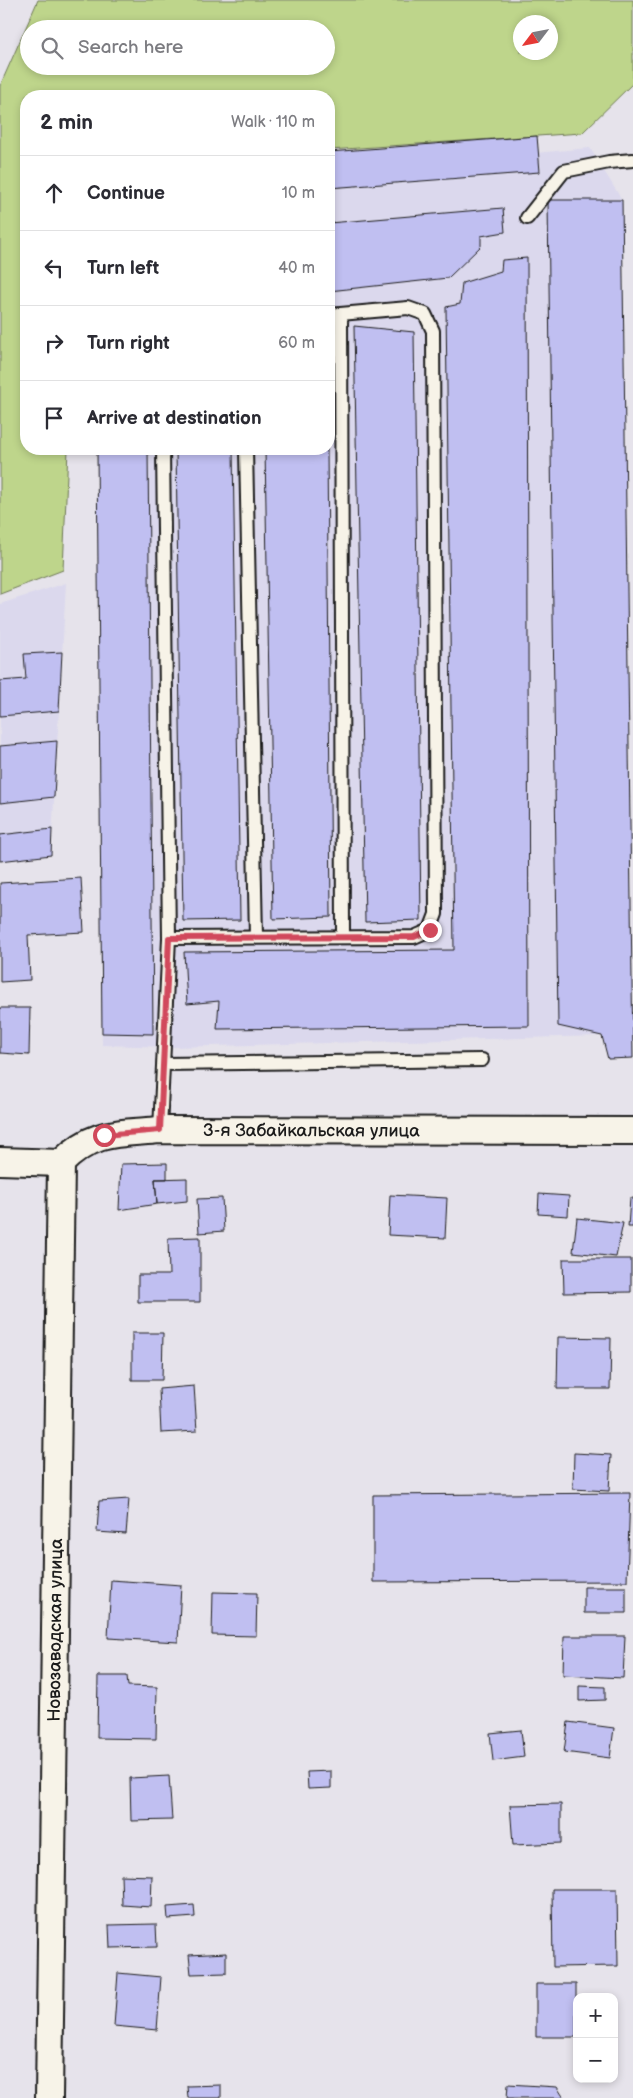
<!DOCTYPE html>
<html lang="en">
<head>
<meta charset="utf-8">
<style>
	:root { --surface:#fff; --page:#f2f2f3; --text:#2b2b33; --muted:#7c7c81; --line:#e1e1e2 }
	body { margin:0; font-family:"Balsamiq Sans",sans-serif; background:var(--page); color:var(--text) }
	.controls { position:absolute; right:15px; bottom:15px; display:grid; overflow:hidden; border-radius:10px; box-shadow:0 2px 8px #0003 }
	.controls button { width:45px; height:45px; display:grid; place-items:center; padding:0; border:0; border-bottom:1px solid var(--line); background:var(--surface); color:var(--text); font:25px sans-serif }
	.compass { position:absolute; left:513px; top:15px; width:45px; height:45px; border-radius:50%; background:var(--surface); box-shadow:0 2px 8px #0003; rotate:238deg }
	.stop { position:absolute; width:15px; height:15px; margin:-11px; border:4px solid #d1495b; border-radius:50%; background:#fff }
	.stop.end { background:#d1495b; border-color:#fff; box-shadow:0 1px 5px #0008 }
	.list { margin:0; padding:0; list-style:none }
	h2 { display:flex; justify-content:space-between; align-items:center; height:65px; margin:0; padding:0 20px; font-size:21px }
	h2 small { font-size:16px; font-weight:400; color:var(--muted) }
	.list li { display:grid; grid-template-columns:32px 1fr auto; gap:15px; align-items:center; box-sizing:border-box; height:75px; padding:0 20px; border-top:1px solid var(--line) }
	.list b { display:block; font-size:19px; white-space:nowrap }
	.list em { font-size:16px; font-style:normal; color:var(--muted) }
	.icon { flex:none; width:28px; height:28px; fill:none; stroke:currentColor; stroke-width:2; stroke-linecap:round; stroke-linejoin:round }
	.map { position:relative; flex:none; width:633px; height:2098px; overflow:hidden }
	.search { position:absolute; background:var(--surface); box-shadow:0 2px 8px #0003; left:20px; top:20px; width:315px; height:55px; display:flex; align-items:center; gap:12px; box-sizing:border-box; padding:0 18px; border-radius:28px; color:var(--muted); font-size:19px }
	.panel { position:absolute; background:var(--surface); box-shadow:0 2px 8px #0003; left:20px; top:90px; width:315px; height:365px; border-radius:20px }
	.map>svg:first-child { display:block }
	.built { fill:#dbd8ed }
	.green { fill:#bed58b; stroke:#6d7854; fill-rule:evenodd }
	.building { fill:#c0bff1; stroke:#1c1c1c }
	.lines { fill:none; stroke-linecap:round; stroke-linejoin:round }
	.lane-casing { stroke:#1c1c1c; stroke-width:16 }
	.street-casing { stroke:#1c1c1c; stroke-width:30 }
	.lane { stroke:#f7f3e8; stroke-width:12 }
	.street { stroke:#f7f3e8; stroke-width:26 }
	.route { stroke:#d1495b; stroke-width:6 }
	.labels { text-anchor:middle; stroke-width:5; stroke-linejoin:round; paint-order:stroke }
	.street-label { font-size:18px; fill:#1c1c1c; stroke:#f7f3e8 }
</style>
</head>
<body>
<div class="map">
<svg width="633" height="2098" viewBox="0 0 633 2098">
	<rect width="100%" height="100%" fill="#e6e3eb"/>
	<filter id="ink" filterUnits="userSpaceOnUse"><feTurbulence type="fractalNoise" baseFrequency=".02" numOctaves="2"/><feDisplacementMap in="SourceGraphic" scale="10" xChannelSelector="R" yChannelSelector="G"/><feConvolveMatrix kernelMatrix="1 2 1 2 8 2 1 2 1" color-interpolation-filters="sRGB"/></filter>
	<g filter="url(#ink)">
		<path class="built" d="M 590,148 L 622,200 L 602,1036 L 172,1047 L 102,1045 L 97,449 L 329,449 L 329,172 Z
			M 66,583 L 51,855 L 0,859 L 0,604 Z"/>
		<path class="green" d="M 38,0 L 633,0 L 633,83 L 582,133 L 329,150 L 329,96 L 26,96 L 26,449 L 68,449 L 63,570 L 0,594 L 0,86 ZM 520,22 L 550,22 L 550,52 L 520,52 ZM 29,29 L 326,29 L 326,66 L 29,66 Z"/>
		<path class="building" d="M 537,136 L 540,172 L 329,188 L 329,152 Z
			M 548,200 L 622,200 L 633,1058 L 608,1059 L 602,1036 L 558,1026 Z
			M 503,208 L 505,232 L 481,236 L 481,246 L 448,278 L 329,291 L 329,223 Z
			M 527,258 L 529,1026 L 217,1029 L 219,1001 L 187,1004 L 184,952 L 454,950 L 446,307 L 460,304 L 462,283 L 501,271 L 502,260 Z
			M 354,326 L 414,332 L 421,920 L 365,922 Z
			M 97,449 L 148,449 L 153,1034 L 102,1033 Z
			M 176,449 L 233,449 L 240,920 L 183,921 Z
			M 265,449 L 327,449 L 331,917 L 273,919 Z
			M 62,652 L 59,711 L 0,716 L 0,681 L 26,679 L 24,654 Z
			M 57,741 L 54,797 L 0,803 L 0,746 Z
			M 52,829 L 51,855 L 0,861 L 0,835 Z
			M 81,878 L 84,932 L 28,935 L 30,980 L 0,982 L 0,883 Z
			M 0,1008 L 30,1008 L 29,1055 L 0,1053 Z
			M 167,1163 L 167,1179 L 155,1179 L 157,1204 L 119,1210 L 121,1164 Z
			M 187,1178 L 187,1201 L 157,1204 L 155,1179 Z
			M 539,1194 L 569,1196 L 568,1216 L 538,1214 Z
			M 390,1195 L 447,1198 L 445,1238 L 388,1235 Z
			M 222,1198 L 224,1231 L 199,1233 L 197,1199 Z
			M 630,1198 L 633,1198 L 633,1227 L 628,1227 Z
			M 577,1218 L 623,1223 L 616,1257 L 573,1252 Z
			M 200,1237 L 200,1302 L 138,1302 L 138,1275 L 169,1275 L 168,1238 Z
			M 563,1259 L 631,1259 L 631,1292 L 564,1293 Z
			M 132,1333 L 163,1333 L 162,1380 L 132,1380 Z
			M 558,1337 L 611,1338 L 610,1389 L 557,1389 Z
			M 194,1386 L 197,1431 L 161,1433 L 159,1389 Z
			M 574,1453 L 611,1455 L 609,1491 L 573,1489 Z
			M 630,1493 L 627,1581 L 373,1582 L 373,1495 Z
			M 129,1499 L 126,1534 L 97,1532 L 99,1501 Z
			M 111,1580 L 181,1585 L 178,1642 L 108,1638 Z
			M 584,1587 L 626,1587 L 626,1613 L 584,1613 Z
			M 213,1592 L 257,1593 L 256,1636 L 212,1635 Z
			M 564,1636 L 625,1636 L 623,1678 L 563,1675 Z
			M 98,1676 L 127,1676 L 128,1686 L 157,1687 L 156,1739 L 97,1738 Z
			M 579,1686 L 605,1687 L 605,1700 L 579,1701 Z
			M 568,1722 L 614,1728 L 610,1758 L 564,1752 Z
			M 521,1730 L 524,1757 L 493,1761 L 490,1733 Z
			M 331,1771 L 331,1788 L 308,1789 L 307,1772 Z
			M 169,1776 L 172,1820 L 131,1821 L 130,1778 Z
			M 561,1804 L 561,1843 L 513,1845 L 510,1805 Z
			M 121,1875 L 152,1876 L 151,1907 L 122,1905 Z
			M 552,1889 L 617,1889 L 618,1966 L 553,1967 Z
			M 194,1905 L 195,1917 L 168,1919 L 167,1907 Z
			M 156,1924 L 157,1947 L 110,1948 L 109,1925 Z
			M 226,1953 L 226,1973 L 191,1974 L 189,1955 Z
			M 118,1973 L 161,1977 L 157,2030 L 114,2026 Z
			M 536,1984 L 576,1984 L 576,2037 L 536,2037 Z
			M 508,2084 L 557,2087 L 564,2098 L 507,2098 Z
			M 221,2085 L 221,2098 L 188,2098 L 187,2086 Z"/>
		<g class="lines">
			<g class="lane-casing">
				<path id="lane" d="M 527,218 L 564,171 L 609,162 L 633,160
					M 341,314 L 343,937
					M 246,449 L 256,937
					M 169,938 L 414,937 L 430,930 L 436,914 L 433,331 L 425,314 L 408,308 L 329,315
					M 164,1064 L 482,1060
					M 160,1130 L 169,938 L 163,449"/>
			</g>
			<g class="street-casing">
				<g id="street">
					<path id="s1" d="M 0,1161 L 61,1163 C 94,1130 116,1134 160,1130 L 633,1131"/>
					<path id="s2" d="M 49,2098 L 61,1163"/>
				</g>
			</g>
			<use href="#lane" class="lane"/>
			<use href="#street" class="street"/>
		</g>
	</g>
	<g class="lines" filter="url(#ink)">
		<path class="route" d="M 104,1135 L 160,1130 L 169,938 L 414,937 L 430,930"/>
	</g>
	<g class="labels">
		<g class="street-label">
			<text dy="6" stroke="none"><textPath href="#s1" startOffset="320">3-я Забайкальская улица</textPath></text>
			<text dy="6" stroke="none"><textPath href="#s2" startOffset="468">Новозаводская улица</textPath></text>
		</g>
	</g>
</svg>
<div class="controls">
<button>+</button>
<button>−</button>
</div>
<svg class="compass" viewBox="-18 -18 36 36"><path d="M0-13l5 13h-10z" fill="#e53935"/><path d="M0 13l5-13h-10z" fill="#7c7c81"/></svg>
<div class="stop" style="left:104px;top:1135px"></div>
<div class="stop end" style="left:430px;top:930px"></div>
<div class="search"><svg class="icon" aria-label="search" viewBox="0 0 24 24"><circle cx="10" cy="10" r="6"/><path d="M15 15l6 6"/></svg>Search here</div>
<section class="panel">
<h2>2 min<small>Walk · 110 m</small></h2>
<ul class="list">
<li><svg class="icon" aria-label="ahead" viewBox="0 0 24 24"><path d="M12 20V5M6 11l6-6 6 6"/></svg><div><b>Continue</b></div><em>10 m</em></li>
<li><svg class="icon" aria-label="left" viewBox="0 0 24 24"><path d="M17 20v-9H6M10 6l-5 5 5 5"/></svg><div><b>Turn left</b></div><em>40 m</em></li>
<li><svg class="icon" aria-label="right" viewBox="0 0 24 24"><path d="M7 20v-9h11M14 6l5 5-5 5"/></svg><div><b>Turn right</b></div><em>60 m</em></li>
<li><svg class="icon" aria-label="arrive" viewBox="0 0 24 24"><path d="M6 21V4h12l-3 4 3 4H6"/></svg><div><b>Arrive at destination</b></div></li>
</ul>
</section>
</div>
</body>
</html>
